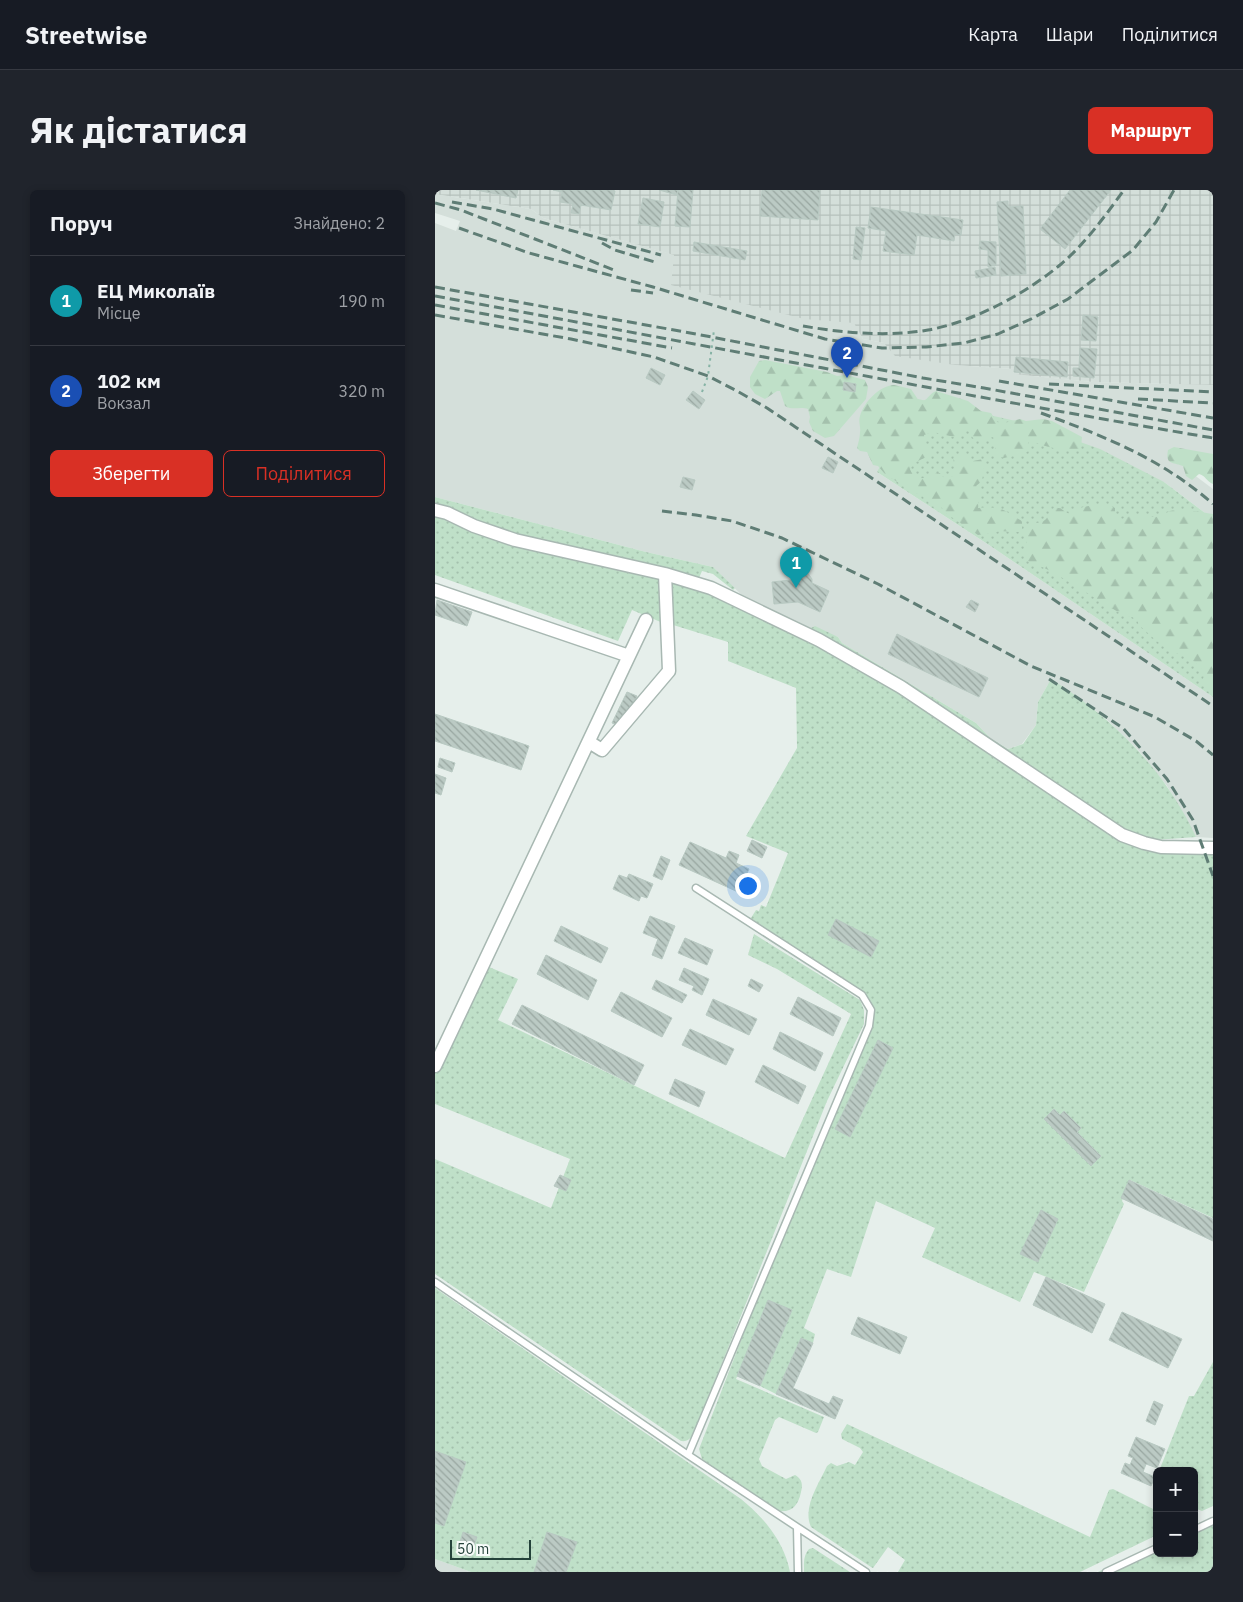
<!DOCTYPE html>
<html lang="uk">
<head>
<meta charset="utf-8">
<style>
	:root { --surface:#171b24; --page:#20242c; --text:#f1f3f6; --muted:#9ea1a6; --line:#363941; --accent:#d93025 }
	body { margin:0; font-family:"IBM Plex Sans",sans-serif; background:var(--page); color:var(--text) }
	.controls { position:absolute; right:15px; bottom:15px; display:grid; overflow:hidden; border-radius:8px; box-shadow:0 2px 8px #0003 }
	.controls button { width:45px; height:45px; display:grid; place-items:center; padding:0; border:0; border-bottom:1px solid var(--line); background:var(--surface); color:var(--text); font:25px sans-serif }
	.scale { position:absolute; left:15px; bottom:12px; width:81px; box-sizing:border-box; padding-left:5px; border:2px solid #24423a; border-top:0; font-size:14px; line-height:18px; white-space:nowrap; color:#24423a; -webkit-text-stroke:4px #f7fbf9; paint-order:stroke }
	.you { position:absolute; left:312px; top:695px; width:18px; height:18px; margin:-12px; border:4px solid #fff; border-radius:50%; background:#1a73e8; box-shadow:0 0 0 8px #1a73e833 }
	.badge { display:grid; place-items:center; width:32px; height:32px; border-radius:50%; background:var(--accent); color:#fff; font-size:16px; font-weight:700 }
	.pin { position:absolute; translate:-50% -41px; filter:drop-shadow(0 1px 2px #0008) }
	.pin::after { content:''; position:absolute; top:26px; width:18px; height:15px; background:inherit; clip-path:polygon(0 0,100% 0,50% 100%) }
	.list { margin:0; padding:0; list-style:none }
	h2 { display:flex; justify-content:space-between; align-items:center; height:65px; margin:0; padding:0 20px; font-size:21px }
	h2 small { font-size:16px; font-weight:400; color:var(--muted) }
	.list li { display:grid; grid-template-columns:32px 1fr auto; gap:15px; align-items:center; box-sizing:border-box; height:90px; padding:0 20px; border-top:1px solid var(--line) }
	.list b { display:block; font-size:19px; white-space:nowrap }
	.list p { margin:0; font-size:16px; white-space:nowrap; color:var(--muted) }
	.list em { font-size:16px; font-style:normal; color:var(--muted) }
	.actions { display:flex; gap:10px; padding:15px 20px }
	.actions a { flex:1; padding:11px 0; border:1px solid var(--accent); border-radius:8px; text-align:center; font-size:18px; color:var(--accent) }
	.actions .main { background:var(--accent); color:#fff }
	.map { position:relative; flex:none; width:778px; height:1382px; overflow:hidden; border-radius:8px }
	header { display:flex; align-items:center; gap:30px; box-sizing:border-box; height:70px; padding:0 25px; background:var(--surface); border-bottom:1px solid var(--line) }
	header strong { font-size:24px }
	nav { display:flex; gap:28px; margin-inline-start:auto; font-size:18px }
	.intro { display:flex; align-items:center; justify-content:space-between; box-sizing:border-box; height:120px; padding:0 30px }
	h1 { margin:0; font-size:35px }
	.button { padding:12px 22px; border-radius:8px; background:var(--accent); color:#fff; font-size:18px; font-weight:700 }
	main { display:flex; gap:30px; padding:0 30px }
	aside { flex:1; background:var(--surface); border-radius:8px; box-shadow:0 2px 8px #0003 }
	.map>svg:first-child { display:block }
	.built { fill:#d4dfda }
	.industrial { fill:url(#industrial-grid) }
	.grass { fill:url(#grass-dots) }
	.forest { fill:url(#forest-firs) }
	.building { fill:url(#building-back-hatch); stroke:#b8c9c2 }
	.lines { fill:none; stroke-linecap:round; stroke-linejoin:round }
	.lane-casing { stroke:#a8b8b2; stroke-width:9 }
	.street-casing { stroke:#a8b8b2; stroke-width:15 }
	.path { stroke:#86b3a5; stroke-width:2; stroke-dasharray:2.5 4; stroke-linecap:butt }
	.lane { stroke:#fff; stroke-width:6 }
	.street { stroke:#fff; stroke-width:12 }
	.rail { stroke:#5f7d75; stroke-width:3; stroke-dasharray:10 5; stroke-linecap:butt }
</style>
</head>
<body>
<header>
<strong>Streetwise</strong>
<nav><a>Карта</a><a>Шари</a><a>Поділитися</a></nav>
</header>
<div class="intro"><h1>Як дістатися</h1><a class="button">Маршрут</a></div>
<main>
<aside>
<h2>Поруч<small>Знайдено: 2</small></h2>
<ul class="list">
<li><span class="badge" style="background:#0f9aa8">1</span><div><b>ЕЦ Миколаїв</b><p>Місце</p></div><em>190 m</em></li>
<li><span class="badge" style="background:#1a4fb4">2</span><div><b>102 км</b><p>Вокзал</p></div><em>320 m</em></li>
</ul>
<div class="actions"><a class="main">Зберегти</a><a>Поділитися</a></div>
</aside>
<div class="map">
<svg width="778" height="1382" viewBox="0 0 778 1382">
	<defs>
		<pattern id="industrial-grid" width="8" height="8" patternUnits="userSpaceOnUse" patternTransform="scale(1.25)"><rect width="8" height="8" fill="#d4dfda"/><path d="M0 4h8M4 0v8" fill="none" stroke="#b6c1bc"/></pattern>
		<pattern id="grass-dots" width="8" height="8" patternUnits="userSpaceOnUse" patternTransform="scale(1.25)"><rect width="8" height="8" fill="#bfe0c8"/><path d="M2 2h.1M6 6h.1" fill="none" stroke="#a4c1ad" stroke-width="1.8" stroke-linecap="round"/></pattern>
		<pattern id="forest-firs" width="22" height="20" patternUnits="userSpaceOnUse" patternTransform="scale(1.25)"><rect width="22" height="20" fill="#bfe0c8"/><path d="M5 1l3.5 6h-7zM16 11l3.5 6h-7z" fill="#a4c1ad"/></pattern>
		<pattern id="building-back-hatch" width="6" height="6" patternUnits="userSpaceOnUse" patternTransform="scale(1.25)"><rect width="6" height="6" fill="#bbcac4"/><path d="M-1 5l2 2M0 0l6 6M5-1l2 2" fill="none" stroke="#98a6a0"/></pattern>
	</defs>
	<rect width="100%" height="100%" fill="#e6efeb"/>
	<path class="built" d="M 0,4 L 96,19 L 108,28 L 240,65 L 237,87 L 420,133 L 428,149 L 449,153 L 520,175 L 579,179 L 579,184 L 658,192 L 778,195 L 778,268 L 758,284 L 778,299 L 778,329 L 729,292 L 442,282 L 557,357 L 778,507 L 778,648 L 761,647 L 732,596 L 704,561 L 668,526 L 616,489 L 603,512 L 601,535 L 587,554 L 573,559 L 555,548 L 541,533 L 407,453 L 403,447 L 375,439 L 318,416 L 278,377 L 211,362 L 0,307 L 0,33 L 21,41 L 25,31 L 0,23 Z
		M 0,1369 L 36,1382 L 0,1382 Z"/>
	<path class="industrial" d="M 0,0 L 778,0 L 778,195 L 658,192 L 579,184 L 579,179 L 520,175 L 460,166 L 449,153 L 428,149 L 419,133 L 369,129 L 236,95 L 239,65 L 108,28 L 96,19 L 0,4 Z"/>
	<path class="grass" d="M 483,209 L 594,234 L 665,259 L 729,292 L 778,329 L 778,507 L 557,357 L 442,282 Z
		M 0,307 L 211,362 L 278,377 L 300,398 L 298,400 L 278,384 L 267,381 L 264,388 L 96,350 L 0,317 Z
		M 0,323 L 225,389 L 228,433 L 197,420 L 183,451 L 0,385 Z
		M 234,391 L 261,395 L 382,454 L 465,500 L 686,648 L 778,657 L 778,1028 L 695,990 L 687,1011 L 689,1014 L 649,1102 L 599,1082 L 585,1112 L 487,1067 L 500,1038 L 441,1011 L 416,1087 L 392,1079 L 369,1138 L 380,1144 L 378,1153 L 366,1148 L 341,1204 L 325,1196 L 357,1120 L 333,1111 L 301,1189 L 389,1227 L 383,1242 L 381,1243 L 344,1227 L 340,1230 L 324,1269 L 327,1276 L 351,1289 L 360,1285 C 367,1289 368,1294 366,1302 C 363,1316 357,1323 342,1321 L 311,1302 L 267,1269 L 264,1259 L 397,915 L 435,836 L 436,827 L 425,802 L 309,733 L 308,725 L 316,728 L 321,720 L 324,721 L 326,715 L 331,717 L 353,663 L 311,646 L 362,558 L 361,498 L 293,471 L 293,452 L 235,434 Z
		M 305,404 L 318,416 L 374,439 L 380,436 L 403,447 L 407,453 L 541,533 L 555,548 L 573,559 L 588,554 L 601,535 L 603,512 L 616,489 C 678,528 730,580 761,647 L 720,650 L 689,641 L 582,572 L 303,407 Z
		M 319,744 L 425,810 L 429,820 L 429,834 L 392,911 L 259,1243 C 256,1248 253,1252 246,1251 L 0,1084 L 0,969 L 116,1018 L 135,969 L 0,914 L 0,872 L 50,778 L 54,777 L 83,789 L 63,830 L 350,968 L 416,824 L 342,779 L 313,765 Z
		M 0,1098 L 306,1309 C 329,1328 349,1351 355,1382 L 36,1382 L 0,1369 Z
		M 778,1172 L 778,1316 L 767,1321 L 759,1318 L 759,1281 L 724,1281 L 754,1206 L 759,1206 Z
		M 412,1234 L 655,1347 L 674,1300 L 678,1299 L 722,1321 L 722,1345 L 645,1382 L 463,1382 L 470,1370 L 453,1357 L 438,1378 L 436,1377 L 376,1337 C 367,1317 384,1294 392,1276 L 396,1273 L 402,1276 L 414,1272 L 420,1275 L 428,1262 L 425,1258 L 407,1249 L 406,1244 Z
		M 778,1327 L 778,1382 L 663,1382 L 722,1354 L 722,1363 L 759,1363 L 759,1336 Z
		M 378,1358 L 415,1382 L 369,1382 C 369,1373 368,1366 374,1359 Z"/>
	<path class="forest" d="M 330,170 L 392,182 L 402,186 L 411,185 L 430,190 L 433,197 L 431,209 L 399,246 L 390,248 L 378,241 L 374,232 L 375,227 L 373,219 C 364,216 359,221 350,216 L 345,201 L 342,201 L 330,209 L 320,204 L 315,197 L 315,187 L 324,171 Z
		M 459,195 L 476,199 L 484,211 C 493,212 493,204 501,201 L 533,211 L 546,221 L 556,223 L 562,232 L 569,233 L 585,229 L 591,231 L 608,229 L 617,231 L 647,247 L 646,258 C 635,264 606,256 595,250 L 591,257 L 593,261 L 590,263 L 569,268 L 561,265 L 559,248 L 557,247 L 550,251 L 538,248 L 532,239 L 519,247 L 498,242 L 489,245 C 489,253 494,258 495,265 L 479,273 L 475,279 C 482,297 492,284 505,283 L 508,287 C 514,288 518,288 521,282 L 518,274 L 519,266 L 533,264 L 538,271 L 548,269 L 550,271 L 547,291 L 541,296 L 545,302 L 543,318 C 569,316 567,320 587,331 L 587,340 L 584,342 L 564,341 L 559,343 L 543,345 L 512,324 L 506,317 L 495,314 L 487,306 L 476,301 L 450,284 L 443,276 L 438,275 L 432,262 L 425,261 L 422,258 C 423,253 425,248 425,242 C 426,237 423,232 425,226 C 429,212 444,196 459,195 Z
		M 739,257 L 778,264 L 778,294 C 772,292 770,285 764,284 L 757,290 L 751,286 L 748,276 C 738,272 730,275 733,260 Z
		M 670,313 L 680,318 L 680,325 L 687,329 C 706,320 705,328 721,327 C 726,326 730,323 735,321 C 748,318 765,322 778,324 L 778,501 L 770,496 L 767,490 L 770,485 C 762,466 743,467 728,456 C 720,450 712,442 704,435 L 702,430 L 697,427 L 688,425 L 621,384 C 614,381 606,374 599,376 C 587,369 591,359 592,348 L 588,343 C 590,330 601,336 610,330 C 614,327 614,319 620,318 C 626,317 629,321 634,324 L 648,317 Z"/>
	<path class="building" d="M 41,0 L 83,0 L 81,8 Z
		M 118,0 L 177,0 L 180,1 L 176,20 L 146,15 L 144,24 L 136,23 L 138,14 L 125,12 L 127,2 Z
		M 224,0 L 243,0 L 242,5 Z
		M 243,0 L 258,0 L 255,37 L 240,36 Z
		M 327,0 L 385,0 L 383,30 L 325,26 Z
		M 635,0 L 676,0 L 630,59 L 605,39 Z
		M 208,8 L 229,12 L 225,37 L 203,34 Z
		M 573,11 L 573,17 L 588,16 L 591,84 L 566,86 L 562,12 Z
		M 436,17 L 528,30 L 526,45 L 520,44 L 519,51 L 482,45 L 479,65 L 448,61 L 451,41 L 433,38 Z
		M 421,37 L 430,38 L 426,70 L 418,69 Z
		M 545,51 L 561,52 L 561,75 L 553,77 L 553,60 L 544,59 Z
		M 259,52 L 312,61 L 310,70 L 258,61 Z
		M 560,77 L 561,85 L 541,88 L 540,81 Z
		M 648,125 L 663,127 L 661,151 L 646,150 Z
		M 645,158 L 662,159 L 659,188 L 638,186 L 638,178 L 644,178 Z
		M 581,167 L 633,172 L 632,187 L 579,182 Z
		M 216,178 L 230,185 L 225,195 L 211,188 Z
		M 409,192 L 421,194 L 420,202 L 408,200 Z
		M 258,201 L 270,210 L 264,219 L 251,210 Z
		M 393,267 L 403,272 L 398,283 L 387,278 Z
		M 248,287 L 260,290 L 257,300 L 245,297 Z
		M 364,381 L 372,382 L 377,389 L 377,393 L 394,401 L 385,422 L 363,412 L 339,414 L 337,392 L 356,390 L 358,385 Z
		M 2,410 L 37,422 L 32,436 L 0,425 Z
		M 536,410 L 544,414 L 540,422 L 531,417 Z
		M 462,444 L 553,488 L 544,507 L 453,464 Z
		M 192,502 L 202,506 L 191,529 L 186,527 L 182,535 L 177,533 Z
		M 0,524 L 94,556 L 86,580 L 0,551 Z
		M 5,568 L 20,573 L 17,582 L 3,577 Z
		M 0,584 L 11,588 L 6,605 L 0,603 Z
		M 317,650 L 332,657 L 327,668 L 312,661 Z
		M 255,652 L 291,668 L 294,661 L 304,665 L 301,673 L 314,679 L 303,702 L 244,675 Z
		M 226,666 L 235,670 L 227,690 L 218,686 Z
		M 194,684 L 218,694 L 212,708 L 206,706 L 204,711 L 178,699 L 184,685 L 192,688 Z
		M 215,726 L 240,736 L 227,769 L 217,765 L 223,749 L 208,743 Z
		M 401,729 L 444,751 L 436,767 L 393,745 Z
		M 126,736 L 173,758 L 166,773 L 119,751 Z
		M 250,748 L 278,760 L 272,775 L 243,763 Z
		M 111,765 L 162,790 L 153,810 L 102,784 Z
		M 249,778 L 274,789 L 267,805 L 257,800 L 259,796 L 244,790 Z
		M 316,789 L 328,795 L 324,802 L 313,796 Z
		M 221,790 L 252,805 L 247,813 L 217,799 Z
		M 186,802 L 237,828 L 227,847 L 176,821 Z
		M 363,807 L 406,828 L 398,846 L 355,824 Z
		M 278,809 L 322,829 L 314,845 L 271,825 Z
		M 87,815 L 209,875 L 199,895 L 77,834 Z
		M 255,839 L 299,859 L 291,875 L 247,855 Z
		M 345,842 L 388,863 L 380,881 L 338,859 Z
		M 443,850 L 458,858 L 415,947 L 400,939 Z
		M 328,875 L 371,896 L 363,914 L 320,892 Z
		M 240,889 L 270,902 L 264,917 L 234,904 Z
		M 619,919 L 625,925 L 629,921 L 646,938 L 642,942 L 666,966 L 656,976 L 609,929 Z
		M 125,985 L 136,990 L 131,1001 L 119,996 Z
		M 694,990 L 778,1029 L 778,1051 L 686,1008 Z
		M 606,1020 L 623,1029 L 603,1072 L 585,1064 Z
		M 611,1087 L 670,1114 L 657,1143 L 598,1115 Z
		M 333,1110 L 357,1120 L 325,1196 L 302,1186 Z
		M 687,1122 L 747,1149 L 733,1178 L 674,1150 Z
		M 423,1127 L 472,1147 L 465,1164 L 416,1144 Z
		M 366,1148 L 378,1153 L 358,1198 L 394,1214 L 398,1206 L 408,1210 L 400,1229 L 341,1204 Z
		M 719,1211 L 728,1215 L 720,1235 L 711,1231 Z
		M 701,1247 L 730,1259 L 722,1278 L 711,1274 L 708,1282 L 720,1287 L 716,1296 L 686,1283 L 690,1273 L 695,1275 L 698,1268 L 693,1266 Z
		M 0,1261 L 31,1272 L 9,1336 L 0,1333 Z
		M 28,1342 L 42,1347 L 35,1367 L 22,1362 Z
		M 112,1342 L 142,1352 L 131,1382 L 99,1382 Z"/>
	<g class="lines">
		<g class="lane-casing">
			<path id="lane" d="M 0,1092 L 253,1265 L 362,1337 L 363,1382
				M 253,1265 L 434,836 L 436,820 L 427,805 L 261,698
				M 362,1337 L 431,1382
				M 759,1340 L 778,1331
				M 671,1382 L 722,1358"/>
		</g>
		<g class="street-casing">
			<path id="street" d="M 0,320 L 12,323 L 39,336 L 80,350 L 230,384 L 276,398 L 384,450 L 466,497 L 687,645 L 709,653 L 726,657 L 778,658
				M 0,400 L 194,466
				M 154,552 L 167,560 L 234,481 L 230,384
				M 0,876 L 211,430"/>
		</g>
		<path class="path" d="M 267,202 L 273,186 L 279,140"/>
		<use href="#lane" class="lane"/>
		<use href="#street" class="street"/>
		<path class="rail" d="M 17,12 L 58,19 L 226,65
			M 0,13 L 26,20 L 179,80
			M 24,38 L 94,63 L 218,97 L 390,149 L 447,158 L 491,157 L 529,153 L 563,144 L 596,129 L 633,109 L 698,60 L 721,32 L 739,0
			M 167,53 L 180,60 L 223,73
			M 0,97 L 261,144 L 488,188 L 549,198 L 778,240
			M 196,100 L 218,103
			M 0,106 C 259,153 518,204 778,248
			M 0,115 L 237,158
			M 0,125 L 136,149 L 219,167 L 273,186 L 302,201 L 332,218 L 778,516
			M 368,136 C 408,143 453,147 493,140 C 538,132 590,104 625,75 C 650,54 670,26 689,0
			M 564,191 L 778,228
			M 614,194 L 778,202
			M 703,209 L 778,213
			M 606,223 C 669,246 727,269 778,314
			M 227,321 L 261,325 L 297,331 L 347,348 L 443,394 L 596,476 L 720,527 L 761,551 L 778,565
			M 614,489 L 688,538 L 732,589 L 758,630 L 778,686"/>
	</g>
</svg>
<div class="controls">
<button>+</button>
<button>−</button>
</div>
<div class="scale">50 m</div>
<div class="you"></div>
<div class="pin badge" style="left:361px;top:398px;background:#0f9aa8">1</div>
<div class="pin badge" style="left:412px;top:188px;background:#1a4fb4">2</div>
</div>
</main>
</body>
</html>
